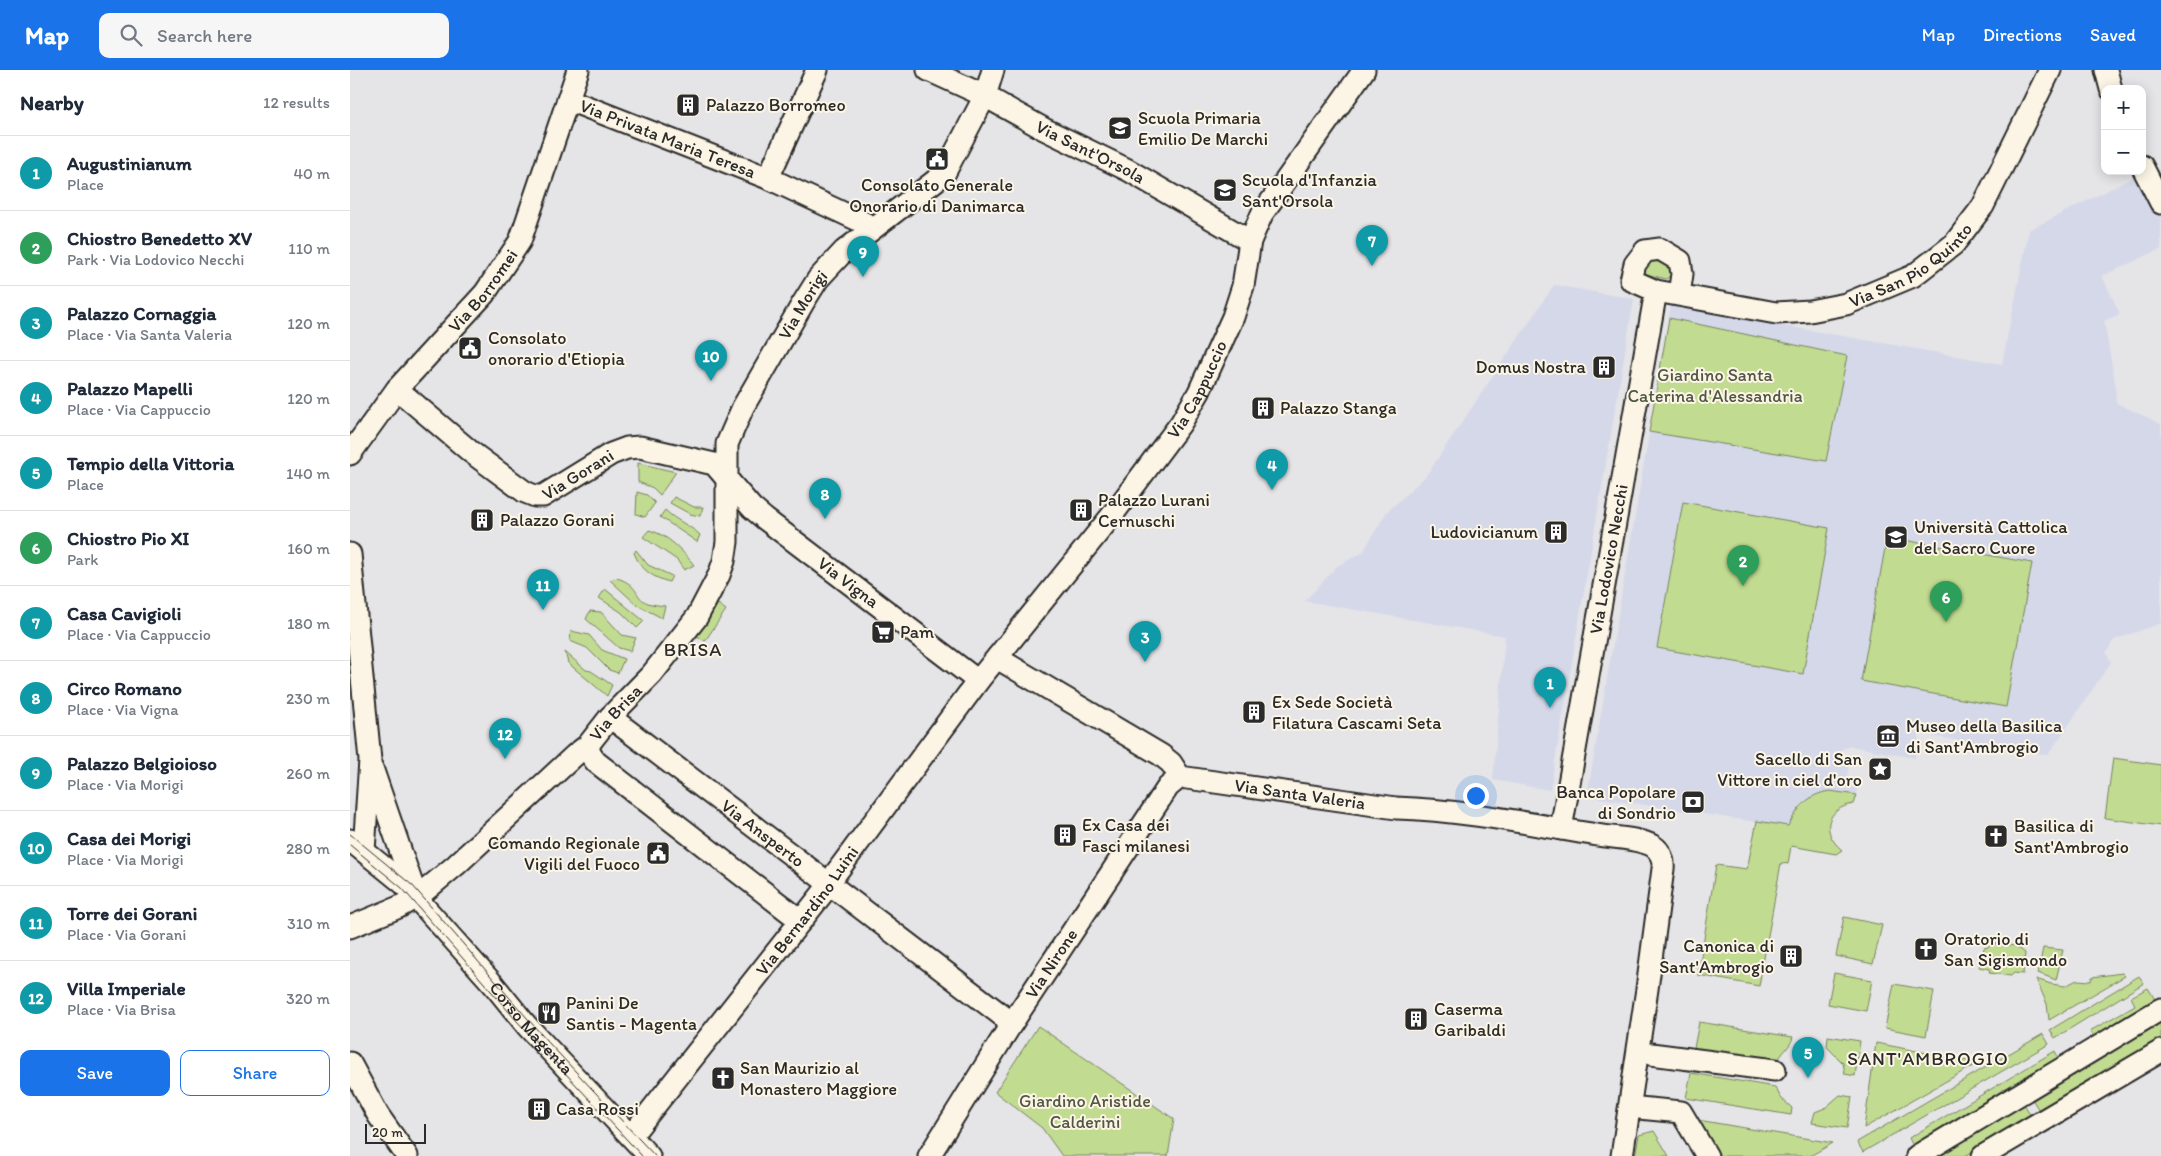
<!DOCTYPE html>
<html lang="en">
<head>
<meta charset="utf-8">
<style>
	:root { --surface:#fff; --page:#f6f6f7; --text:#1f2937; --muted:#747a83; --line:#e0e1e3; --accent:#1a73e8 }
	body { margin:0; font-family:Itim,sans-serif; background:var(--page); color:var(--text) }
	.controls { position:absolute; right:15px; top:15px; display:grid; overflow:hidden; border-radius:10px; box-shadow:0 2px 12px #0003 }
	.controls button { width:45px; height:45px; display:grid; place-items:center; padding:0; border:0; border-bottom:1px solid var(--line); background:var(--surface); color:var(--text); font:25px sans-serif }
	.scale { position:absolute; left:15px; bottom:12px; width:61px; box-sizing:border-box; padding-left:5px; border:2px solid #2b2b2b; border-top:0; font-size:14px; line-height:18px; white-space:nowrap; color:#2b2b2b; -webkit-text-stroke:4px #fcf5e5; paint-order:stroke }
	.you { position:absolute; left:1125px; top:725px; width:18px; height:18px; margin:-12px; border:4px solid #fff; border-radius:50%; background:#1a73e8; box-shadow:0 0 0 8px #1a73e833 }
	.badge { display:grid; place-items:center; width:32px; height:32px; border-radius:50%; background:var(--accent); color:#fff; font-size:16px; font-weight:700 }
	.pin { position:absolute; translate:-50% -41px; filter:drop-shadow(0 1px 2px #0008) }
	.pin::after { content:''; position:absolute; top:26px; width:18px; height:15px; background:inherit; clip-path:polygon(0 0,100% 0,50% 100%) }
	.list { margin:0; padding:0; list-style:none }
	h2 { display:flex; justify-content:space-between; align-items:center; height:65px; margin:0; padding:0 20px; font-size:21px }
	h2 small { font-size:16px; font-weight:400; color:var(--muted) }
	.list li { display:grid; grid-template-columns:32px 1fr auto; gap:15px; align-items:center; box-sizing:border-box; height:75px; padding:0 20px; border-top:1px solid var(--line) }
	.list b { display:block; font-size:19px; white-space:nowrap }
	.list p { margin:0; font-size:16px; white-space:nowrap; color:var(--muted) }
	.list em { font-size:16px; font-style:normal; color:var(--muted) }
	.actions { display:flex; gap:10px; padding:15px 20px }
	.actions a { flex:1; padding:11px 0; border:1px solid var(--accent); border-radius:10px; text-align:center; font-size:18px; color:var(--accent) }
	.actions .main { background:var(--accent); color:#fff }
	.icon { flex:none; width:28px; height:28px; fill:none; stroke:currentColor; stroke-width:2; stroke-linecap:round; stroke-linejoin:round }
	.map { position:relative; flex:none; width:1811px; height:1086px; overflow:hidden }
	header { display:flex; align-items:center; gap:30px; box-sizing:border-box; height:70px; padding:0 25px; background:var(--accent); color:#fff }
	header strong { font-size:24px }
	nav { display:flex; gap:28px; margin-inline-start:auto; font-size:18px }
	.search { width:350px; height:45px; background:var(--page); display:flex; align-items:center; gap:12px; box-sizing:border-box; padding:0 18px; border-radius:10px; color:var(--muted); font-size:19px }
	main { display:flex }
	aside { flex:1; background:var(--surface) }
	.map>svg:first-child { display:block }
	.built { fill:#d4d8e9 }
	.green { fill:#c1db91; stroke:#76835e }
	.lines { fill:none; stroke-linecap:round; stroke-linejoin:round }
	.street-casing { stroke:#2b2b2b; stroke-width:25 }
	.street { stroke:#fcf5e5; stroke-width:21 }
	.tram { stroke:#2b2b2b; stroke-width:1 }
	.labels { text-anchor:middle; stroke-width:4; stroke-linejoin:round; paint-order:stroke }
	.poi-label { font-size:18px; fill:#2b2b2b; stroke:#fcf5e5; text-anchor:start }
	.street-label { font-size:18px; fill:#2b2b2b; stroke:#fcf5e5 }
	.park-label { font-size:18px; fill:#505744; stroke:#fcf5e5 }
	.neighbourhood-label { font-size:19px; letter-spacing:1px; fill:#2b2b2b; stroke:#fcf5e5 }
</style>
</head>
<body>
<header>
<strong>Map</strong>
<div class="search"><svg class="icon" aria-label="search" viewBox="0 0 24 24"><circle cx="10" cy="10" r="6"/><path d="M15 15l6 6"/></svg>Search here</div>
<nav><a>Map</a><a>Directions</a><a>Saved</a></nav>
</header>
<main>
<aside>
<h2>Nearby<small>12 results</small></h2>
<ul class="list">
<li><span class="badge" style="background:#0f9aa8">1</span><div><b>Augustinianum</b><p>Place</p></div><em>40 m</em></li>
<li><span class="badge" style="background:#2e9e5b">2</span><div><b>Chiostro Benedetto XV</b><p>Park · Via Lodovico Necchi</p></div><em>110 m</em></li>
<li><span class="badge" style="background:#0f9aa8">3</span><div><b>Palazzo Cornaggia</b><p>Place · Via Santa Valeria</p></div><em>120 m</em></li>
<li><span class="badge" style="background:#0f9aa8">4</span><div><b>Palazzo Mapelli</b><p>Place · Via Cappuccio</p></div><em>120 m</em></li>
<li><span class="badge" style="background:#0f9aa8">5</span><div><b>Tempio della Vittoria</b><p>Place</p></div><em>140 m</em></li>
<li><span class="badge" style="background:#2e9e5b">6</span><div><b>Chiostro Pio XI</b><p>Park</p></div><em>160 m</em></li>
<li><span class="badge" style="background:#0f9aa8">7</span><div><b>Casa Cavigioli</b><p>Place · Via Cappuccio</p></div><em>180 m</em></li>
<li><span class="badge" style="background:#0f9aa8">8</span><div><b>Circo Romano</b><p>Place · Via Vigna</p></div><em>230 m</em></li>
<li><span class="badge" style="background:#0f9aa8">9</span><div><b>Palazzo Belgioioso</b><p>Place · Via Morigi</p></div><em>260 m</em></li>
<li><span class="badge" style="background:#0f9aa8">10</span><div><b>Casa dei Morigi</b><p>Place · Via Morigi</p></div><em>280 m</em></li>
<li><span class="badge" style="background:#0f9aa8">11</span><div><b>Torre dei Gorani</b><p>Place · Via Gorani</p></div><em>310 m</em></li>
<li><span class="badge" style="background:#0f9aa8">12</span><div><b>Villa Imperiale</b><p>Place · Via Brisa</p></div><em>320 m</em></li>
</ul>
<div class="actions"><a class="main">Save</a><a>Share</a></div>
</aside>
<div class="map">
<svg width="1811" height="1086" viewBox="0 0 1811 1086">
	<rect width="100%" height="100%" fill="#e5e4e7"/>
	<filter id="ink" filterUnits="userSpaceOnUse"><feTurbulence type="fractalNoise" baseFrequency=".02" numOctaves="2"/><feDisplacementMap in="SourceGraphic" scale="10" xChannelSelector="R" yChannelSelector="G"/><feConvolveMatrix kernelMatrix="1 2 1 2 8 2 1 2 1" color-interpolation-filters="sRGB"/></filter>
	<g filter="url(#ink)">
		<path class="built" d="M 1790,104 L 1811,149 L 1811,179 L 1752,206 L 1770,244 L 1754,251 L 1765,313 L 1766,333 L 1811,354 L 1811,553 L 1764,570 L 1756,583 L 1761,592 L 1698,685 L 1569,664 L 1565,688 L 1501,676 L 1492,679 L 1489,687 L 1492,692 L 1499,694 L 1496,715 L 1507,718 L 1507,725 L 1480,721 L 1452,733 L 1438,757 L 1237,726 L 1321,236 L 1652,294 L 1679,160 Z
			M 1204,215 L 1284,229 L 1200,720 L 1143,710 L 1155,566 L 955,531 L 986,497 L 1013,482 L 1036,443 L 1076,406 Z"/>
		<path class="green" d="M 1297,187 L 1320,192 L 1322,205 L 1316,209 L 1296,204 L 1290,199 Z
			M 1319,248 L 1497,286 L 1476,391 L 1299,362 Z
			M 288,393 L 326,402 L 310,425 L 303,418 L 288,412 Z
			M 287,422 L 297,425 L 305,433 L 295,447 L 286,444 Z
			M 324,427 L 344,437 L 353,437 L 350,446 L 340,444 L 320,433 Z
			M 1333,432 L 1479,458 L 1453,604 L 1307,578 Z
			M 315,440 C 326,451 340,455 350,465 L 347,472 L 310,447 Z
			M 299,460 C 318,465 332,480 344,495 L 334,500 L 327,490 L 293,467 Z
			M 1537,467 L 1682,493 L 1656,637 L 1511,611 Z
			M 286,480 L 298,495 L 322,506 L 319,512 C 302,507 291,500 284,483 Z
			M 267,508 C 290,515 284,528 298,533 C 303,535 310,535 315,536 L 312,548 L 287,535 L 260,510 Z
			M 255,519 L 294,551 L 287,558 L 271,542 L 249,528 Z
			M 368,534 L 376,540 L 355,571 L 347,566 Z
			M 240,541 L 251,542 L 272,565 L 286,568 L 280,581 L 269,578 L 236,549 Z
			M 221,561 L 239,565 L 252,580 L 274,589 L 268,603 L 259,600 L 237,578 L 220,571 Z
			M 215,582 L 236,600 L 241,601 L 262,615 L 257,626 L 218,593 Z
			M 1763,688 L 1811,695 L 1811,756 L 1755,748 Z
			M 1480,721 L 1507,725 L 1504,734 C 1476,738 1470,762 1492,780 L 1486,784 L 1441,776 L 1438,794 L 1431,793 L 1409,916 L 1348,905 L 1366,795 L 1397,799 L 1407,751 L 1438,756 C 1448,738 1458,724 1480,721 Z
			M 1494,847 L 1532,855 L 1523,894 L 1486,886 Z
			M 1641,873 L 1666,876 L 1675,883 L 1673,904 L 1664,903 L 1661,906 L 1640,903 L 1639,899 L 1629,897 L 1634,878 L 1638,877 Z
			M 1693,878 L 1713,880 L 1706,910 L 1688,903 Z
			M 1484,903 L 1522,910 L 1516,941 L 1478,934 Z
			M 1772,903 L 1775,906 L 1699,950 L 1697,934 L 1686,909 L 1701,914 L 1715,916 L 1727,910 L 1741,911 L 1742,907 Z
			M 1789,906 L 1794,913 L 1705,968 L 1700,960 Z
			M 1544,914 L 1584,921 L 1576,966 L 1535,958 Z
			M 1798,918 L 1806,931 L 1745,968 L 1740,961 L 1785,935 L 1781,927 Z
			M 1349,952 L 1443,967 C 1441,977 1431,982 1427,993 L 1344,978 Z
			M 1811,953 L 1811,971 L 1690,1042 L 1682,1029 Z
			M 688,956 L 824,1049 L 818,1086 L 712,1086 L 692,1058 L 645,1022 Z
			M 1693,964 L 1699,974 L 1513,1082 L 1507,1072 Z
			M 1478,966 L 1510,971 L 1505,1006 L 1495,1004 L 1493,993 L 1477,977 Z
			M 1526,973 L 1628,993 L 1514,1058 Z
			M 1705,981 L 1709,989 L 1563,1076 L 1559,1068 Z
			M 1341,1003 L 1425,1017 L 1431,1028 L 1442,1038 L 1441,1045 L 1336,1028 Z
			M 1490,1025 L 1502,1027 L 1497,1058 L 1462,1053 L 1465,1042 L 1475,1038 Z
			M 1674,1034 L 1682,1047 L 1615,1086 L 1585,1086 Z
			M 1342,1049 L 1483,1073 L 1460,1086 L 1364,1086 Z
			M 1304,1061 L 1319,1086 L 1285,1086 L 1289,1065 Z"/>
		<g class="lines">
			<g class="street-casing">
				<g id="street">
					<path id="s1" d="M 578,0 L 635,26 L 694,59 L 778,100 L 900,171"/>
					<path d="M 1756,0 L 1761,19"/>
					<path id="s2" d="M 219,30 L 418,108 L 523,157"/>
					<path d="M 1792,96 L 1811,133"/>
					<path d="M 418,108 L 467,0"/>
					<path id="s3" d="M 1329,225 L 1332,204 L 1330,191 L 1310,179 L 1295,181 L 1285,194 L 1281,210 L 1306,221 L 1426,243 L 1460,241 L 1496,234 L 1563,206 L 1604,174 L 1633,136 L 1700,0"/>
					<path id="s4" d="M 47,319 L 121,382 L 175,422 L 185,426 L 193,426 L 261,384 L 277,378 L 290,377 L 364,394 L 402,438 L 415,449 L 628,611"/>
					<path id="s5" d="M 0,384 L 47,319 L 135,223 L 170,171 L 228,0"/>
					<path d="M 0,484 L 20,690 L 14,781"/>
					<path id="s6" d="M 647,588 L 811,685 L 821,693 L 830,707 L 1046,738 C 1113,740 1181,754 1247,765 C 1264,768 1288,768 1303,776 C 1311,781 1314,791 1313,799 L 1297,919 L 1272,1086"/>
					<path id="s7" d="M 260,647 L 662,953"/>
					<path d="M 238,675 L 240,684 L 246,692 L 451,851"/>
					<path d="M 22,698 L 65,823"/>
					<path id="s8" d="M 1211,759 L 1306,221"/>
					<path id="s9" d="M 0,770 L 53,813 L 143,914 L 177,956 L 299,1086"/>
					<path id="s10" d="M 0,857 L 49,837 L 70,825 L 106,795 L 225,685 L 238,675 L 260,647 L 302,604 L 347,547 L 369,505 L 374,491 L 377,472 L 377,374 L 393,337 L 453,233 L 468,209 L 494,181 L 594,104 L 635,26 L 643,0"/>
					<path d="M 1301,984 L 1425,1000"/>
					<path d="M 0,993 L 28,1045 L 57,1086"/>
					<path d="M 1289,1038 L 1331,1042 L 1357,1086"/>
					<path id="s11" d="M 281,1066 L 480,814 L 486,803 L 628,611 L 763,444 L 831,353 L 849,322 L 883,247 L 893,216 L 900,171 L 912,144 L 1014,0"/>
					<path id="s12" d="M 579,1086 L 662,953 L 818,717 L 830,707"/>
					<path d="M 1567,1086 L 1811,939"/>
					<path d="M 1633,1086 L 1811,981"/>
				</g>
			</g>
			<use href="#street" class="street"/>
			<path class="tram" d="M 0,764 L 63,816 L 197,971 L 305,1086
				M 0,775 L 52,818 L 166,950 L 292,1086"/>
		</g>
	</g>
	<defs>
		<g id="building-square" transform="scale(1.25)"><rect x="-9" y="-9" width="18" height="18" rx="4" fill="#2b2b2b" stroke="#fcf5e5"/><path d="M-4-6H4V6H1V3H-1V6H-4ZM-2.5-4.3h1.7v1.8h-1.7ZM.8-4.3h1.7v1.8H.8ZM-2.5-1h1.7V.8h-1.7ZM.8-1h1.7V.8H.8Z" fill="#fff"/></g>
		<g id="school-square" transform="scale(1.25)"><rect x="-9" y="-9" width="18" height="18" rx="4" fill="#2b2b2b" stroke="#fcf5e5"/><path d="M0-5L7-2L0 1L-7-2ZM-4 1L0 2.5L4 1V4Q0 6-4 4Z" fill="#fff"/></g>
		<g id="civic-square" transform="scale(1.25)"><rect x="-9" y="-9" width="18" height="18" rx="4" fill="#2b2b2b" stroke="#fcf5e5"/><path d="M-.6-6.5H3V-4.5H.6V-3L4-1V1h2V6H-6V1h2V-1L-.6-3ZM-1.2 2.5V6h2.4V2.5Z" fill="#fff"/></g>
		<g id="university-square" transform="scale(1.25)"><rect x="-9" y="-9" width="18" height="18" rx="4" fill="#2b2b2b" stroke="#fcf5e5"/><path d="M0-5L7-2L0 1L-7-2ZM-4 1L0 2.5L4 1V4Q0 6-4 4Z" fill="#fff"/></g>
		<g id="supermarket-square" transform="scale(1.25)"><rect x="-9" y="-9" width="18" height="18" rx="4" fill="#2b2b2b" stroke="#fcf5e5"/><path d="M-6-5.5h2.5l.6 2H6L4.5 2H-2.5L-4.4-4H-6ZM-1.5 3.2a1.3 1.3 0 1 0 .1 0ZM3 3.2a1.3 1.3 0 1 0 .1 0Z" fill="#fff"/></g>
		<g id="museum-square" transform="scale(1.25)"><rect x="-9" y="-9" width="18" height="18" rx="4" fill="#2b2b2b" stroke="#fcf5e5"/><path d="M0-6L6-3V-2H-6V-3ZM-5-1h2V3h-2ZM-1-1h2V3h-2ZM3-1h2V3H3ZM-6 4H6V6H-6Z" fill="#fff"/></g>
		<g id="sight-square" transform="scale(1.25)"><rect x="-9" y="-9" width="18" height="18" rx="4" fill="#2b2b2b" stroke="#fcf5e5"/><path d="M0-6L1.8-2.2L6-1.7L2.9 1.2L3.7 5.4L0 3.3L-3.7 5.4L-2.9 1.2L-6-1.7L-1.8-2.2Z" fill="#fff"/></g>
		<g id="bank-square" transform="scale(1.25)"><rect x="-9" y="-9" width="18" height="18" rx="4" fill="#2b2b2b" stroke="#fcf5e5"/><path d="M-6-4H6V4H-6ZM0-2.3a2.3 2.3 0 1 0 0 4.6a2.3 2.3 0 1 0 0-4.6Z" fill="#fff"/></g>
		<g id="church-square" transform="scale(1.25)"><rect x="-9" y="-9" width="18" height="18" rx="4" fill="#2b2b2b" stroke="#fcf5e5"/><path d="M-1.2-6h2.4v3.5h3.3v2.4h-3.3V6h-2.4V-.1h-3.3v-2.4h3.3Z" fill="#fff"/></g>
		<g id="restaurant-square" transform="scale(1.25)"><rect x="-9" y="-9" width="18" height="18" rx="4" fill="#2b2b2b" stroke="#fcf5e5"/><path d="M-5-6h1v4h1v-4h1v4h1v-4h1v5L-1.5 .5V6h-2V.5L-5-1ZM5-6V6H3V1.5H1.5Q1.5-4 5-6Z" fill="#fff"/></g>
	</defs>
	<g fill-rule="evenodd">
		<use href="#building-square" x="338" y="35"/>
		<use href="#school-square" x="770" y="58"/>
		<use href="#civic-square" x="587" y="89"/>
		<use href="#school-square" x="875" y="120"/>
		<use href="#civic-square" x="120" y="278"/>
		<use href="#building-square" x="1254" y="297"/>
		<use href="#building-square" x="913" y="338"/>
		<use href="#building-square" x="731" y="440"/>
		<use href="#building-square" x="132" y="450"/>
		<use href="#building-square" x="1206" y="462"/>
		<use href="#university-square" x="1546" y="467"/>
		<use href="#supermarket-square" x="533" y="562"/>
		<use href="#building-square" x="904" y="642"/>
		<use href="#museum-square" x="1538" y="666"/>
		<use href="#sight-square" x="1530" y="699"/>
		<use href="#bank-square" x="1343" y="732"/>
		<use href="#building-square" x="715" y="765"/>
		<use href="#church-square" x="1646" y="766"/>
		<use href="#civic-square" x="308" y="783"/>
		<use href="#church-square" x="1576" y="879"/>
		<use href="#building-square" x="1441" y="886"/>
		<use href="#restaurant-square" x="199" y="943"/>
		<use href="#building-square" x="1066" y="949"/>
		<use href="#church-square" x="373" y="1008"/>
		<use href="#building-square" x="189" y="1039"/>
	</g>
	<g class="labels">
		<g class="poi-label">
			<text x="356" y="41">Palazzo Borromeo</text>
			<text x="788" y="54">Scuola Primaria<tspan x="788" dy="21">Emilio De Marchi</tspan></text>
			<text x="892" y="116">Scuola d'Infanzia<tspan x="892" dy="21">Sant'Orsola</tspan></text>
			<text x="587" y="121" text-anchor="middle">Consolato Generale<tspan x="587" dy="21">Onorario di Danimarca</tspan></text>
			<text x="138" y="274">Consolato<tspan x="138" dy="21">onorario d'Etiopia</tspan></text>
			<text x="1236" y="303" text-anchor="end">Domus Nostra</text>
			<text x="930" y="344">Palazzo Stanga</text>
			<text x="748" y="436">Palazzo Lurani<tspan x="748" dy="21">Cernuschi</tspan></text>
			<text x="150" y="456">Palazzo Gorani</text>
			<text x="1564" y="463">Università Cattolica<tspan x="1564" dy="21">del Sacro Cuore</tspan></text>
			<text x="1188" y="468" text-anchor="end">Ludovicianum</text>
			<text x="550" y="568">Pam</text>
			<text x="922" y="638">Ex Sede Società<tspan x="922" dy="21">Filatura Cascami Seta</tspan></text>
			<text x="1556" y="662">Museo della Basilica<tspan x="1556" dy="21">di Sant'Ambrogio</tspan></text>
			<text x="1512" y="695" text-anchor="end">Sacello di San<tspan x="1512" dy="21">Vittore in ciel d'oro</tspan></text>
			<text x="1326" y="728" text-anchor="end">Banca Popolare<tspan x="1326" dy="21">di Sondrio</tspan></text>
			<text x="732" y="761">Ex Casa dei<tspan x="732" dy="21">Fasci milanesi</tspan></text>
			<text x="1664" y="762">Basilica di<tspan x="1664" dy="21">Sant'Ambrogio</tspan></text>
			<text x="290" y="779" text-anchor="end">Comando Regionale<tspan x="290" dy="21">Vigili del Fuoco</tspan></text>
			<text x="1594" y="875">Oratorio di<tspan x="1594" dy="21">San Sigismondo</tspan></text>
			<text x="1424" y="882" text-anchor="end">Canonica di<tspan x="1424" dy="21">Sant'Ambrogio</tspan></text>
			<text x="216" y="939">Panini De<tspan x="216" dy="21">Santis - Magenta</tspan></text>
			<text x="1084" y="945">Caserma<tspan x="1084" dy="21">Garibaldi</tspan></text>
			<text x="390" y="1004">San Maurizio al<tspan x="390" dy="21">Monastero Maggiore</tspan></text>
			<text x="206" y="1045">Casa Rossi</text>
		</g>
		<g class="street-label">
			<text dy="6" stroke="none"><textPath href="#s2" startOffset="106">Via Privata Maria Teresa</textPath></text>
			<text dy="6" stroke="none"><textPath href="#s1" startOffset="182">Via Sant'Orsola</textPath></text>
			<text dy="6" stroke="none"><textPath href="#s3" startOffset="402">Via San Pio Quinto</textPath></text>
			<text dy="6" stroke="none"><textPath href="#s5" startOffset="211">Via Borromei</textPath></text>
			<text dy="6" stroke="none"><textPath href="#s10" startOffset="809">Via Morigi</textPath></text>
			<text dy="6" stroke="none"><textPath href="#s11" startOffset="938">Via Cappuccio</textPath></text>
			<text dy="6" stroke="none"><textPath href="#s4" startOffset="224">Via Gorani</textPath></text>
			<text dy="6" stroke="none"><textPath href="#s8" startOffset="274">Via Lodovico Necchi</textPath></text>
			<text dy="6" stroke="none"><textPath href="#s4" startOffset="549">Via Vigna</textPath></text>
			<text dy="6" stroke="none"><textPath href="#s10" startOffset="345">Via Brisa</textPath></text>
			<text dy="6" stroke="none"><textPath href="#s6" startOffset="341">Via Santa Valeria</textPath></text>
			<text dy="6" stroke="none"><textPath href="#s7" startOffset="192">Via Ansperto</textPath></text>
			<text dy="6" stroke="none"><textPath href="#s11" startOffset="286">Via Bernardino Luini</textPath></text>
			<text dy="6" stroke="none"><textPath href="#s12" startOffset="228">Via Nirone</textPath></text>
			<text dy="6" stroke="none"><textPath href="#s9" startOffset="262">Corso Magenta</textPath></text>
		</g>
		<g class="park-label">
			<text x="1365" y="311">Giardino Santa<tspan x="1365" dy="21">Caterina d'Alessandria</tspan></text>
			<text x="735" y="1037">Giardino Aristide<tspan x="735" dy="21">Calderini</tspan></text>
		</g>
		<g class="neighbourhood-label">
			<text x="343" y="586">BRISA</text>
			<text x="1578" y="995">SANT'AMBROGIO</text>
		</g>
	</g>
</svg>
<div class="controls">
<button>+</button>
<button>−</button>
</div>
<div class="scale">20 m</div>
<div class="you"></div>
<div class="pin badge" style="left:1200px;top:638px;background:#0f9aa8">1</div>
<div class="pin badge" style="left:1393px;top:516px;background:#2e9e5b">2</div>
<div class="pin badge" style="left:795px;top:592px;background:#0f9aa8">3</div>
<div class="pin badge" style="left:922px;top:420px;background:#0f9aa8">4</div>
<div class="pin badge" style="left:1458px;top:1008px;background:#0f9aa8">5</div>
<div class="pin badge" style="left:1596px;top:552px;background:#2e9e5b">6</div>
<div class="pin badge" style="left:1022px;top:196px;background:#0f9aa8">7</div>
<div class="pin badge" style="left:475px;top:449px;background:#0f9aa8">8</div>
<div class="pin badge" style="left:513px;top:207px;background:#0f9aa8">9</div>
<div class="pin badge" style="left:361px;top:311px;background:#0f9aa8">10</div>
<div class="pin badge" style="left:193px;top:540px;background:#0f9aa8">11</div>
<div class="pin badge" style="left:155px;top:689px;background:#0f9aa8">12</div>
</div>
</main>
</body>
</html>
